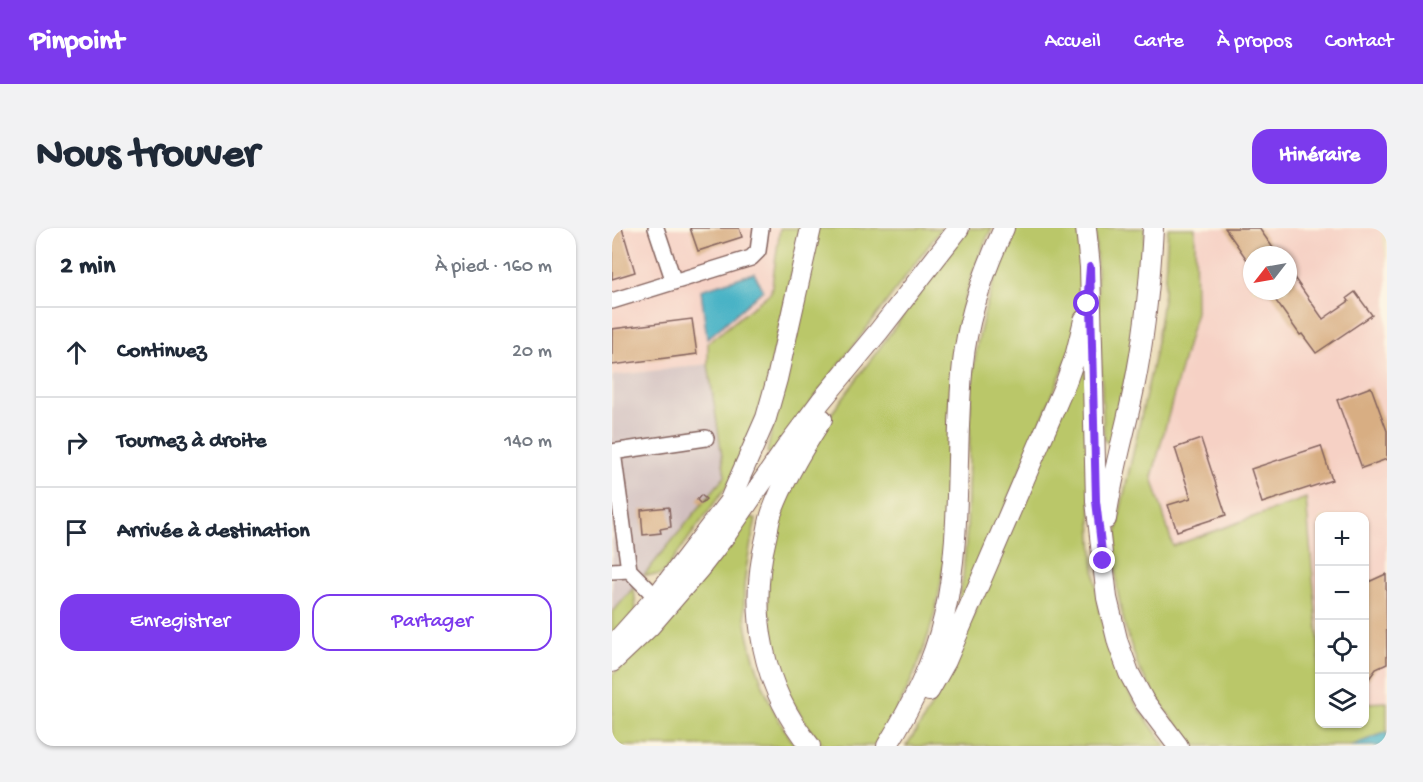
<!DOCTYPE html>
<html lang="fr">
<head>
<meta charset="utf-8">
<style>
	:root { --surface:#fff; --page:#f2f2f3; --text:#1f2937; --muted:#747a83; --line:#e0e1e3; --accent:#7c3aed }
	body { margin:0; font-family:"Gochi Hand",sans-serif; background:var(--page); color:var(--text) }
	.controls { position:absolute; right:18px; bottom:18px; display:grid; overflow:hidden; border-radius:12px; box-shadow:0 2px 4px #0004 }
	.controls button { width:54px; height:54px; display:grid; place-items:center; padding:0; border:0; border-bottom:2px solid var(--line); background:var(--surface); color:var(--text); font:30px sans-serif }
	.compass { position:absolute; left:631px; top:18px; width:54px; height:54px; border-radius:50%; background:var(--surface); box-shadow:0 2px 4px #0004; rotate:239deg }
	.stop { position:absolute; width:18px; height:18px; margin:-14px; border:4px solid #7c3aed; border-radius:50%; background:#fff }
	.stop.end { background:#7c3aed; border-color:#fff; box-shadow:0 2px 6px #0008 }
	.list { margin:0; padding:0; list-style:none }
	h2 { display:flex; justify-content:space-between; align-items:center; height:78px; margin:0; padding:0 24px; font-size:26px }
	h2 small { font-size:20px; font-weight:400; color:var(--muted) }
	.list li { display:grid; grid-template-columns:39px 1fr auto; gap:18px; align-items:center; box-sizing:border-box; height:90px; padding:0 24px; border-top:2px solid var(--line) }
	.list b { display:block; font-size:22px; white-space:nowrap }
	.list em { font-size:20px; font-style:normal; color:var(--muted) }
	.actions { display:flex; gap:12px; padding:18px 24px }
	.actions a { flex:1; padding:14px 0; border:2px solid var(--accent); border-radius:18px; text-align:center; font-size:21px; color:var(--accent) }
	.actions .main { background:var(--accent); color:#fff }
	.icon { flex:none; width:33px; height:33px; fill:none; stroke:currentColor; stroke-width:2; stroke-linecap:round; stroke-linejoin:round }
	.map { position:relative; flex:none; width:775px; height:518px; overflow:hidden; border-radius:18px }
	header { display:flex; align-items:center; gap:36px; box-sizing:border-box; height:84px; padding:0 30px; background:var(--accent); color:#fff }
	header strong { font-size:28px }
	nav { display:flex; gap:33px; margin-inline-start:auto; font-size:21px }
	.intro { display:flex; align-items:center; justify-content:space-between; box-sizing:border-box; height:144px; padding:0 36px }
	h1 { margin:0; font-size:42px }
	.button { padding:15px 27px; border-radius:18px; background:var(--accent); color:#fff; font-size:21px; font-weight:700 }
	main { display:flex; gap:36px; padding:0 36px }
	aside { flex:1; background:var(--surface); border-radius:18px; box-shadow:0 2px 4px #0004 }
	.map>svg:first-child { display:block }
	.built { fill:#f6d1c5; fill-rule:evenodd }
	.industrial { fill:#d1bfbf }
	.green { fill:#bac769; stroke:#82734a; stroke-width:1.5 }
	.water { fill:#48b3c6; stroke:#496978; stroke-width:1.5 }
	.building { fill:#d8ae83 }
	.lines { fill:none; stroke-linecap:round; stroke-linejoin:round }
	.minor-casing { stroke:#83625d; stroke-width:18 }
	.major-casing { stroke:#83625d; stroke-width:22 }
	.minor { stroke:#fff; stroke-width:15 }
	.major { stroke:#fff; stroke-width:20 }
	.route { stroke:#7c3aed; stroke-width:8 }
</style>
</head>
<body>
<header>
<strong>Pinpoint</strong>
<nav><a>Accueil</a><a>Carte</a><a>À propos</a><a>Contact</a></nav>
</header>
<div class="intro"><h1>Nous trouver</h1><a class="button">Itinéraire</a></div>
<main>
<aside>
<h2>2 min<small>À pied · 160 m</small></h2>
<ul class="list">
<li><svg class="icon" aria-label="ahead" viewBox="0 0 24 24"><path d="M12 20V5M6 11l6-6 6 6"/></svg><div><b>Continuez</b></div><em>20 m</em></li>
<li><svg class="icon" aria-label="right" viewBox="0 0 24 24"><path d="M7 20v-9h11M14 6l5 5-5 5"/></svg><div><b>Tournez à droite</b></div><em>140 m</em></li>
<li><svg class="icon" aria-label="arrive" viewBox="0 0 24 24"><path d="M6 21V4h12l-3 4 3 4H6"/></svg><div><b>Arrivée à destination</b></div></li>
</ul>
<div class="actions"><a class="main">Enregistrer</a><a>Partager</a></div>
</aside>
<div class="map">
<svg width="775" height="518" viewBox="0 0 775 518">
	<rect width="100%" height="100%" fill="#fcf5e5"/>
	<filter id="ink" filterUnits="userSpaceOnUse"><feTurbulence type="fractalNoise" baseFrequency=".0167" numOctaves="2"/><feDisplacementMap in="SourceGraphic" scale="12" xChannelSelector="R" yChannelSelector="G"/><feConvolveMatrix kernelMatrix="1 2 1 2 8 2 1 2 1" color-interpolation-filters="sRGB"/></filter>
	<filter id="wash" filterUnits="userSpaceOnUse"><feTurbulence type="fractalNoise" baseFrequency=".008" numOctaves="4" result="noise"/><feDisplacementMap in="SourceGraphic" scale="24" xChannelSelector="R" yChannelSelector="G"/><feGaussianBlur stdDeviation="1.35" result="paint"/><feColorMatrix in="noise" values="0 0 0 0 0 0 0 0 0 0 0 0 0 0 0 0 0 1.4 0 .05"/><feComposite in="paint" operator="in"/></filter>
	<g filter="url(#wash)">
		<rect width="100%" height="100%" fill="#ecddb9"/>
		<path class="built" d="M 0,0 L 168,0 L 159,64 L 96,115 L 96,136 L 0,148 Z
			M 583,0 L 769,0 L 775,38 L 775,474 L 753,475 L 752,289 L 708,289 L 707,418 L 694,271 L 561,319 L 540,249 L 584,84 ZM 640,27 L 676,27 L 676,63 L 640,63 Z"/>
		<path class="industrial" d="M 96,136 L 113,248 L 0,385 L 0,148 Z"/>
		<path class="green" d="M 168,0 L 190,0 L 150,179 L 120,251 L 52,344 L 47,347 L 32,347 L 113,248 L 96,136 L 96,115 L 159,64 Z
			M 205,0 L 330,0 L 160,226 L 157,226 L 155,224 L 198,23 Z
			M 357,0 L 380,0 C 354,51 341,111 338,168 C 335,221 338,274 333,327 C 326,394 301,464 262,518 L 212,518 L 196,499 L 180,473 L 170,449 L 160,417 L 156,389 L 156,335 L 167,282 L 214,193 L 288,92 Z
			M 404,0 L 467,0 L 472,53 L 468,87 L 460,120 L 351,380 L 346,378 L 351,350 L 355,300 L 359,159 L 365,117 L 374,78 L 387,36 Z
			M 483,0 L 533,0 L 528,74 L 519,127 L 500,212 L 498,215 L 494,214 L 492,211 Z
			M 556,0 L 583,0 L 584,84 L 540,249 L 561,318 L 694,270 L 707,418 L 708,496 L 752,496 L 753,475 L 775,474 L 775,504 L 739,518 L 581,518 L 551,479 L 527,441 L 513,399 L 505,361 L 503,322 L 508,284 L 543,126 L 552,64 Z
			M 473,131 C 475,175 476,220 478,264 C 480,324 482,384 505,440 C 516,469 536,493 554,518 L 294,518 L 309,496 L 329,461 L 466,146 Z
			M 137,288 L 144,291 C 139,314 134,336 132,359 C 130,410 153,477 184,518 L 0,518 L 0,447 L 25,424 Z
			M 22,359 L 24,383 L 0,410 L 0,385 Z"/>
		<path class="water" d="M 142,45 L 151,62 L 95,111 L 89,62 Z
			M 775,504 L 775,516 L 771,518 L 739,518 Z"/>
		<g id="blocks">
			<path class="building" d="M 0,0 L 10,0 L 23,44 L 0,51 Z
				M 78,0 L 127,0 L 130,9 L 86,23 Z
				M 613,0 L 647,0 L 666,27 L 640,27 L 640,39 Z
				M 676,41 L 711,91 L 737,73 L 735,70 L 743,64 L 760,87 L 704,125 L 690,106 L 688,107 L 657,63 L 676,63 Z
				M 80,91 L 85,126 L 0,137 L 0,101 Z
				M 759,159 L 775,203 L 775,231 L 750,240 L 725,172 Z
				M 589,211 L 614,287 L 565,303 L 556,277 L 579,270 L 563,220 Z
				M 709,218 L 720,252 L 650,275 L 639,241 Z
				M 89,267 L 94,271 L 89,276 L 85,272 Z
				M 57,279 L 59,299 L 48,301 L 49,305 L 31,307 L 29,282 Z
				M 774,346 L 775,436 L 764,441 L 756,452 L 752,449 L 752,356 Z"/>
		</g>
	</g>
	<g filter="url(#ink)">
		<use href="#blocks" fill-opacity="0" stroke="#83625d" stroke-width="1.5"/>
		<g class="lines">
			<g class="minor-casing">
				<path id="minor" d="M 44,0 L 62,54
					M 0,73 L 139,30 L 146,23 L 149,0
					M 0,224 L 94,210
					M 1,224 L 17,342 L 44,369
					M 0,343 L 17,342"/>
			</g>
			<g class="major-casing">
				<path id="major" d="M 474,0 L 478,39 L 484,273 L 495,370 L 506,415 L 517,445 L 532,473 L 566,518
					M 494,291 C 500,247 513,204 522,160 C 533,106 538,55 541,0
					M 1,417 L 44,369 L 117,274 L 154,190 L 165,151 L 199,0
					M 0,434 L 38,398 L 88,340 L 115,305 L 176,217 L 209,173 L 267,103 L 347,0
					M 317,463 L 334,433 L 454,154 L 463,129 L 472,92
					M 198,518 C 150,459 136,384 154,310 C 156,302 157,292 160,284 C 172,251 191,220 210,191
					M 275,518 C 300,477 321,436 332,389 C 351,306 342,219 351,135 C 356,87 372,43 392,0"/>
			</g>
			<use href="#minor" class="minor"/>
			<use href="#major" class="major"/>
		</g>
	</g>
	<g class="lines" filter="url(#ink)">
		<path class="route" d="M 475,76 L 478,39 L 484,273 L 491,333"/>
	</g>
</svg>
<div class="controls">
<button>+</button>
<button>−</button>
<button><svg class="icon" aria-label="locate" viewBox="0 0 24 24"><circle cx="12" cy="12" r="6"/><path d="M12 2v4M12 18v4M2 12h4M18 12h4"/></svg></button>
<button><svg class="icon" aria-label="layers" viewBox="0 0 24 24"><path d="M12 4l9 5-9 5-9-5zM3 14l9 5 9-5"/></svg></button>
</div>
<svg class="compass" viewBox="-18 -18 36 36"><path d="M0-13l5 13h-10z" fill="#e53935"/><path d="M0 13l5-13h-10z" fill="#747a83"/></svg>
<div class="stop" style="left:475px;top:76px"></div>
<div class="stop end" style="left:491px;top:333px"></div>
</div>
</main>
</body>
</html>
